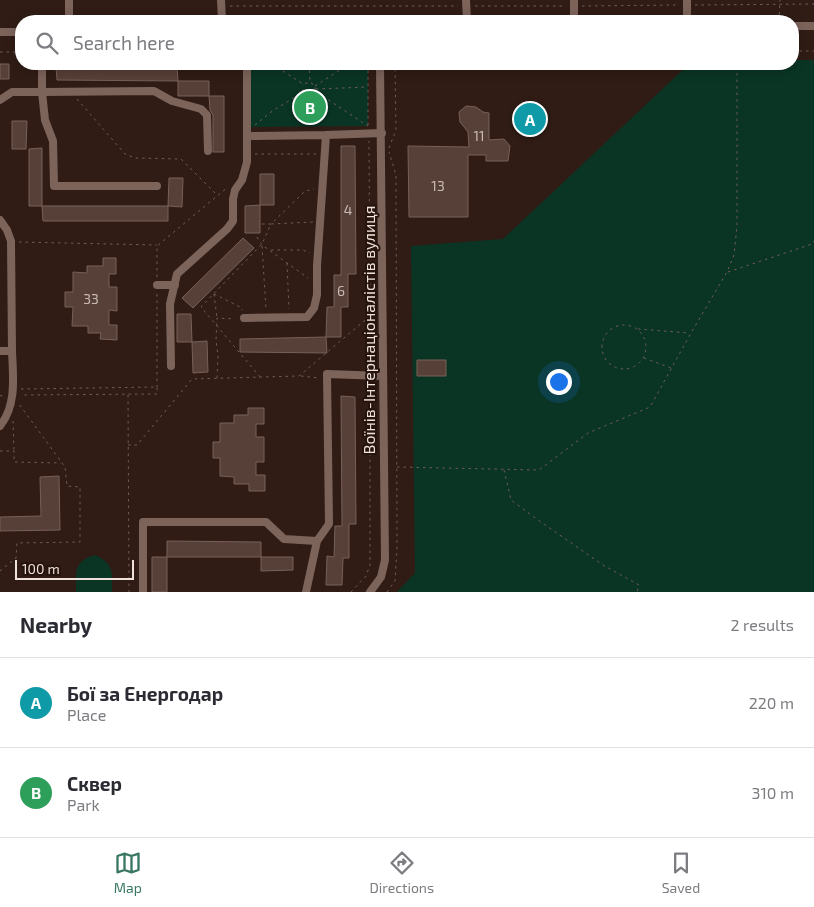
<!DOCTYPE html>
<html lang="en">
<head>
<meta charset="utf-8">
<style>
	:root { --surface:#fff; --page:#f7f7f7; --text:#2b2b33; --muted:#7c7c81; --line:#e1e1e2; --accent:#397762 }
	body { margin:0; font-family:"Exo 2",sans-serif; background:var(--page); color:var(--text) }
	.scale { position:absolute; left:15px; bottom:12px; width:119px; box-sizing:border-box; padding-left:5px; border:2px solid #efe1dc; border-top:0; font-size:14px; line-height:18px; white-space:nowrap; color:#efe1dc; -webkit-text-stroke:4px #26130c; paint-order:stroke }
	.you { position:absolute; left:558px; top:381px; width:18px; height:18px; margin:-12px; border:4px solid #fff; border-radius:50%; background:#1a73e8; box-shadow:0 0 0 8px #1a73e833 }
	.badge { display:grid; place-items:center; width:32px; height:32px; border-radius:50%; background:var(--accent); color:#fff; font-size:16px; font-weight:700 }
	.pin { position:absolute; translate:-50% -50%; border:2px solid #fff; box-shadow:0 1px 5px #0006 }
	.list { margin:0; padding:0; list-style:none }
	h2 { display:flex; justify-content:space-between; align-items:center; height:65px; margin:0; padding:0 20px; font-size:21px }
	h2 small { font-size:16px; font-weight:400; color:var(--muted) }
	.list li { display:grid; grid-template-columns:32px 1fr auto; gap:15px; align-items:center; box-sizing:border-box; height:90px; padding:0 20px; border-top:1px solid var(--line) }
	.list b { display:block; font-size:19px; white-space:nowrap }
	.list p { margin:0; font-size:16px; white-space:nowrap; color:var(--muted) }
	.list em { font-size:16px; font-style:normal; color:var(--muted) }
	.icon { flex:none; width:28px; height:28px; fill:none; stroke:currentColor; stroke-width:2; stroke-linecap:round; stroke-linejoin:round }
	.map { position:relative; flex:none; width:814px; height:592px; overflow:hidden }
	.search { position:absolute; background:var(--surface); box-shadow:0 2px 12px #0003; left:15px; right:15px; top:15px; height:55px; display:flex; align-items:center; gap:12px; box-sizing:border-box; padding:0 18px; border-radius:20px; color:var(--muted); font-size:19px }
	.sheet { height:245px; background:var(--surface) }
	nav { display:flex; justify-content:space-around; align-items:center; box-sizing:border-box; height:70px; border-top:1px solid var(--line); background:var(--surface); font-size:14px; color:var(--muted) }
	nav a { display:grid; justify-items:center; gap:2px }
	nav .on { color:var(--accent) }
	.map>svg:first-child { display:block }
	.green { fill:#0a3524 }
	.building { fill:#574038; stroke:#786057 }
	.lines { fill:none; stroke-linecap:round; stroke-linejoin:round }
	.path { stroke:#6e5c56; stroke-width:1; stroke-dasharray:2.5 4; stroke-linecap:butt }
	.minor { stroke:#7c645b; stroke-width:8 }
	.labels { text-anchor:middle; stroke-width:4; stroke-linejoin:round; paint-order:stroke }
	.number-label { font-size:14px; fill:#c9b9b3 }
	.street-label { font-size:16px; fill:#efe1dc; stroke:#26130c }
</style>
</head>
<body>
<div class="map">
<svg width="814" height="592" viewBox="0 0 814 592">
	<rect width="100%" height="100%" fill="#301c15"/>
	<path class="green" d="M 793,60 L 814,60 L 814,592 L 397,592 L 415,573 L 411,246 L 503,239 L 689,64 L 793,64 Z
		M 250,64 L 368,64 L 368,126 L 251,127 Z
		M 95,555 C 115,564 112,573 112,592 L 76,592 C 76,573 73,561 95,555 Z"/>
	<path class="building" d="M 0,64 L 9,64 L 9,79 L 0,79 Z
		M 177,66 L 178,81 L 57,80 L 56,67 Z
		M 178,81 L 209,81 L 209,96 L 178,96 Z
		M 209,96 L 224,96 L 224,152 L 213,152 L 213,115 L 210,110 Z
		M 466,106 L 476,107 L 483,112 L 489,113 L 489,140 L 504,139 L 510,146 L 508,161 L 486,161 L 486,155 L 468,155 L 468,217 L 409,217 L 408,146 L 469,147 L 468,132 L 460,122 L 459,112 Z
		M 12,121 L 27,121 L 26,149 L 12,149 Z
		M 341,146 L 355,146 L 356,274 L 348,274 L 348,307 L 341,307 L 341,337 L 326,337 L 327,307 L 334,307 L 334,275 L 341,275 Z
		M 42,148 L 42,206 L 29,206 L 29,149 Z
		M 260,174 L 274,174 L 274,205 L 260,205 Z
		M 169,178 L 183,178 L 182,207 L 168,206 Z
		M 260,205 L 260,233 L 245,233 L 245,206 Z
		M 42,206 L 168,206 L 168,221 L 43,221 Z
		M 243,238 L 254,248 L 193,308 L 182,298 Z
		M 103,258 L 116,258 L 116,274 L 109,274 L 109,287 L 117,287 L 117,311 L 109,310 L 109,325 L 117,325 L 117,340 L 100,339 L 101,333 L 88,333 L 88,326 L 72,326 L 73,307 L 65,307 L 65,292 L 73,292 L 73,272 L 87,273 L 87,266 L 103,266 Z
		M 177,314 L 191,314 L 192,342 L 177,342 Z
		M 326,337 L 327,353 L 240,352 L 240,339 Z
		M 207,341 L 208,372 L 193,373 L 192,342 Z
		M 417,360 L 446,360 L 446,376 L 417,376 Z
		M 341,396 L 355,397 L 356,524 L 349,524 L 349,558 L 343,558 L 342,585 L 326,585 L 327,556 L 334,557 L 335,526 L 342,526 Z
		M 248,408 L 264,408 L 264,424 L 256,424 L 256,437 L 264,437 L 264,462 L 256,462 L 256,475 L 265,475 L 265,491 L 249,491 L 249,484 L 234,484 L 234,477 L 220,476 L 220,458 L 213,458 L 213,442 L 220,442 L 220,423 L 234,423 L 234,415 L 248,415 Z
		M 59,476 L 60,530 L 0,531 L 0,517 L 41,516 L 40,477 Z
		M 167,541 L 261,542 L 261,557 L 167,557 Z
		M 152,557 L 167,557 L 167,592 L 152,592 Z
		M 261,557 L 293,557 L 293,570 L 261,571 Z"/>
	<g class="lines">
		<path class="path" d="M 695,5 L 814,4
			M 230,6 L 458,6
			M 475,6 L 566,6
			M 582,6 L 678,5
			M 779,21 L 780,0
			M 793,51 L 814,51
			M 0,52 L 21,52
			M 272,64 L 303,84 L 310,82 L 315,86 L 315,91 L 368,126
			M 309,64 L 310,81
			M 368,64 L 368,127
			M 315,86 L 349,64
			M 316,89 L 368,87
			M 303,92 L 309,96 L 309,127
			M 77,99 L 125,154 L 135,158 L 181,159 L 217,195
			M 255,125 L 271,112 L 303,92 L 303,85
			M 389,148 L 396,130 L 395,64
			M 255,154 L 316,154
			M 262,224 L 271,224 L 305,191 L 314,189
			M 257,237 L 262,245 L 308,278
			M 19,242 L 157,245
			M 262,246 L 266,309
			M 271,250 L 303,250 L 310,253
			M 287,263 L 289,309
			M 728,272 L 812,244 L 814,241
			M 157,277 L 157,246 L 228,187
			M 157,294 L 157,387
			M 214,294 L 242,308 L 242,310
			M 214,294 L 217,318
			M 370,317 L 370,368
			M602 347a22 22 0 1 1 44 0a22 22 0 1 1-44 0Z
			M 638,329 L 689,333
			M 644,358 L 671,368
			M 301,376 L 319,378
			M 260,377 L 201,307 L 262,244 L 271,224 L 313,222
			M 217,378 L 218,356 L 216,340 L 217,318 L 235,319
			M 21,389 L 157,387 L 157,394 L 21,395
			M 128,395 L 129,592
			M 0,396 L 5,395
			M 13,421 L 14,451
			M 128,445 L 137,445 L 192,379 L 299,376 L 370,316 L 369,141
			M 0,451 L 14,451 L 14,462 L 61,463
			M 397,467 L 539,470 L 588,433 L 650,407 L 691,333 L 727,272 L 734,255 L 737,226 L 737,64
			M 504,470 L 511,500 L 538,520 L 603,565 L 639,585 L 637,592
			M 0,571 L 16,558 L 17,543 L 80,542 L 80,487 L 67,486 L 65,467 L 19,404
			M 351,592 L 366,576 L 370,565 L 370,384
			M 387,592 L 395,581 L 397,549 L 396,175 L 389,152"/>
		<path class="minor" d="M 69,0 L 69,21
			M 221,0 L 222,21
			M 466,0 L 467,21
			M 574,0 L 574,21
			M 687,21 L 687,0
			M 793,26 L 814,26
			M 0,32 L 21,32
			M 0,100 L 12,92 L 42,92 L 42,64
			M 247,136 L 326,135
			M 157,186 L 54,186 L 53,141 L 45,120 L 42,92 L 154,91 L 172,101 L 201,109 L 207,115 L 208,151
			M 0,220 L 7,230 L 11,241 L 12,351
			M 157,285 L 175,285
			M 244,318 L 307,317 L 314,308 L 317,295 L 317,266 L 326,135 L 382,133
			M 0,351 L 12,351 C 13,376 17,405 0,426
			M 171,366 L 170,304 L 177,274 L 227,229 L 233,221 L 233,199 L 235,190 L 242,180 L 247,162 L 247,64
			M 143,592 L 143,522 L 266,522 L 284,539 L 317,541
			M 306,592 L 317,541 L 329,524 L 327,374 L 383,376
			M 370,592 L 381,577 L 385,560 L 380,64"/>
	</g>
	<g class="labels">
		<g class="number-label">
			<text x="479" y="141">11</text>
			<text x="438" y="191">13</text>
			<text x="348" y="215">4</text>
			<text x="341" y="296">6</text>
			<text x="91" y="304">33</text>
		</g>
		<g class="street-label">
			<text transform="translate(369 330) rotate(-90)" y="6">Воїнів-Інтернаціоналістів вулиця</text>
		</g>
	</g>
</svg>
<div class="scale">100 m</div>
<div class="you"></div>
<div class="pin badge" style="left:530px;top:119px;background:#0f9aa8">A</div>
<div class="pin badge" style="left:310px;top:107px;background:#2e9e5b">B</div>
<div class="search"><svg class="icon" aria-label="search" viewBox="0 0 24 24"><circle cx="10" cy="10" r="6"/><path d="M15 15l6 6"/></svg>Search here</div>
</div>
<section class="sheet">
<h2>Nearby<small>2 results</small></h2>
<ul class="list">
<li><span class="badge" style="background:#0f9aa8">A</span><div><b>Бої за Енергодар</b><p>Place</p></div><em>220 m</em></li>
<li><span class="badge" style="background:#2e9e5b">B</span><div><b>Сквер</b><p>Park</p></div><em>310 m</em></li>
</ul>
</section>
<nav>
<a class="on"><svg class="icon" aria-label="map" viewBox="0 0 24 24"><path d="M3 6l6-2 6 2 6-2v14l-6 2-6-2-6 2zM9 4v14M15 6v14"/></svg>Map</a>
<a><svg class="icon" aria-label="directions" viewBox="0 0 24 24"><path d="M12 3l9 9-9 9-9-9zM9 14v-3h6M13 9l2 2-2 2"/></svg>Directions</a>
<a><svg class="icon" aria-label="saved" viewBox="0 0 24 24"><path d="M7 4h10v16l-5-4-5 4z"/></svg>Saved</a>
</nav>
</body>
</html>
